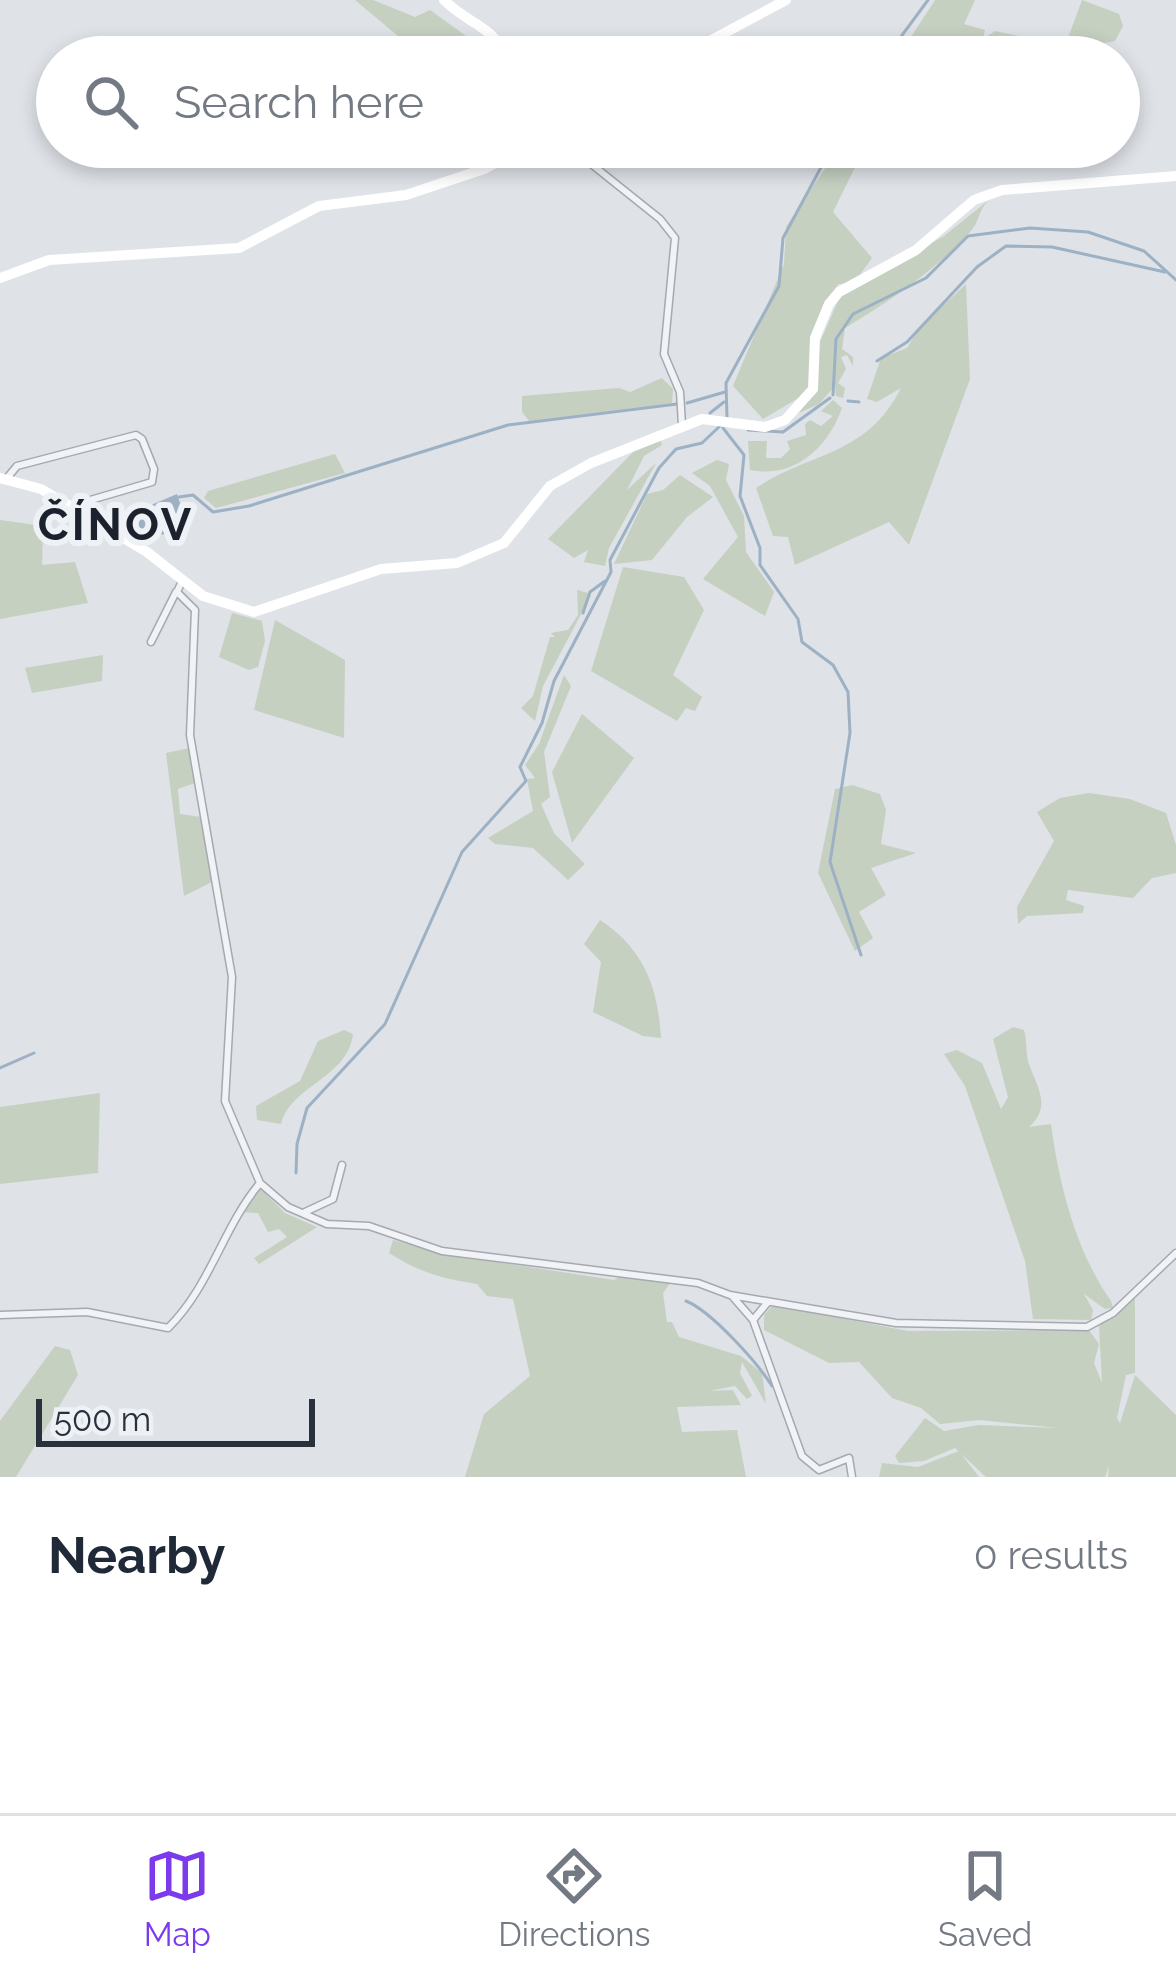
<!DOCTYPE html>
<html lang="en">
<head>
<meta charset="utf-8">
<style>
	:root { --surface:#fff; --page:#f6f6f7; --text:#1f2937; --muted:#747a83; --line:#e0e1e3; --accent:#7c3aed }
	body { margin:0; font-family:Raleway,sans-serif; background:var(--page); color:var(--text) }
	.scale { position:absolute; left:36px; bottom:30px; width:279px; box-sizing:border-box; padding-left:12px; border:6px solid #29313c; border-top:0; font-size:33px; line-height:42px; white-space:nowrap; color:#29313c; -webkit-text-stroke:9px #eef1f5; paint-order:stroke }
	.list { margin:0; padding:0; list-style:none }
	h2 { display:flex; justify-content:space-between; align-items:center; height:156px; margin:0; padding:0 48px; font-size:51px }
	h2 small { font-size:39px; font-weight:400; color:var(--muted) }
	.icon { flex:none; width:66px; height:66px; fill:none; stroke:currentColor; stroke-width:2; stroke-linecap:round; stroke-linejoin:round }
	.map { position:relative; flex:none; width:1176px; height:1477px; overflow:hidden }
	.search { position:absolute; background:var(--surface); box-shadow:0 6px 18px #0003; left:36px; right:36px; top:36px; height:132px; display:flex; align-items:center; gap:30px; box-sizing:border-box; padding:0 42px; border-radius:66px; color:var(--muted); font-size:45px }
	.sheet { height:336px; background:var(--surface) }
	nav { display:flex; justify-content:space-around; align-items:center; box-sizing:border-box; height:168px; border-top:3px solid var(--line); background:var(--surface); font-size:33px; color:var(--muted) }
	nav a { display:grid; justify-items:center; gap:6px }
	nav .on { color:var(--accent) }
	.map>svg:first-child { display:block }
	.green { fill:#c5d0c1 }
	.water { fill:#9db1c4 }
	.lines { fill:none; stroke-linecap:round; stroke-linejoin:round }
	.stream { stroke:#9db1c4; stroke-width:3 }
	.street-casing { stroke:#a5a9b0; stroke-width:9 }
	.street { stroke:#f1f3f6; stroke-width:6 }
	.secondary { stroke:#fff; stroke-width:10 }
	.labels { text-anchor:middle; stroke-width:12; stroke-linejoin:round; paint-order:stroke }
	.district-label { font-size:45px; font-weight:bold; letter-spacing:3px; fill:#1c222d; stroke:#eef1f5 }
</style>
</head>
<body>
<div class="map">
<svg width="1176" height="1477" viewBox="0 0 1176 1477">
	<rect width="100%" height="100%" fill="#dfe2e7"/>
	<path class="green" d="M 355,0 L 373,0 L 415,17 L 430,10 L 469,38 L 463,57 L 393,57 L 388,51 L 398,36 Z
		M 935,0 L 975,0 L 964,24 L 985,30 L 983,39 L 995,31 L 1059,44 L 1052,57 L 967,57 L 947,47 L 942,50 L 960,57 L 923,57 L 926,52 L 898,57 Z
		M 1082,0 L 1119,14 L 1123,26 L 1115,41 L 1094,45 L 1068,38 Z
		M 839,147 L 865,147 L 833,212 L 872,258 L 854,283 L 838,284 L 820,321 L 820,342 L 841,294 L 944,236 L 990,199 C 978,209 980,222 970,232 C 936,270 888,302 845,328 L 842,349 L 853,357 L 853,366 L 847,355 L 841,357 L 846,369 L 838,383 L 845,388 L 843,398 L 836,396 L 835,386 L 819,404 L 799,413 L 817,387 L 763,419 L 733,386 L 784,264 L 786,227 Z
		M 966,284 L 970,379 L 909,545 L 889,522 L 795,565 L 788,537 L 773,536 L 756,488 C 810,452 867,456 901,388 L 877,402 L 867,399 L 881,358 L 907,348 L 919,328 Z
		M 662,378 L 673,389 L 672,403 L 529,421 L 522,412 L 522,396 L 619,388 L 630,392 Z
		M 833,400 L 842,408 C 828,448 794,479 750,470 L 748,441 L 767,441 L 766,458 L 781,458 L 790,449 L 787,441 L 806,435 L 805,424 L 810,420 L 821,426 L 833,416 L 821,411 Z
		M 660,439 L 662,445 L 644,456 L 627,490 L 656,463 L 609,548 L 605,566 L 584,562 L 588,550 L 574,558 L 548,539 L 640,445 Z
		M 335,454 L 345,473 L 216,508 L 204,498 L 208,491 Z
		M 717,460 L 729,464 L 726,480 L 744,516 L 746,552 L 774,592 L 765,616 L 703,579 L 738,537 L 710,486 L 692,473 Z
		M 680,475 L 713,497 L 687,517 L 652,560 L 614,564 L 647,494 L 663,490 Z
		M 0,520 L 43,526 L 38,531 L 43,533 L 42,565 L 75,562 L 88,603 L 0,619 Z
		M 623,567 L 684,577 L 704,610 L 673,675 L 702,697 L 695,711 L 686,708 L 677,721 L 591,671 Z
		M 577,590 L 588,593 L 587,603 L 543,686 L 535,721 L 521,708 L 533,696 L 550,637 L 555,637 L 551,633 L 568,630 L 578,615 Z
		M 232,613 L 262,621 L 265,641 L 258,667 L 249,670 L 219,657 Z
		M 275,620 L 345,660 L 344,738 L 254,710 Z
		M 103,655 L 102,681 L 32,693 L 25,668 Z
		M 564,675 L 571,686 L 544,752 L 550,797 L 541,804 L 554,833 L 585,864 L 568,880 L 533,848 L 495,844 L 488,838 L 533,811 L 527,779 L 535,778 L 525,765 L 539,744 Z
		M 582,714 L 634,758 L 572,843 L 552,772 Z
		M 190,748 L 195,783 L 178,789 L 180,814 L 201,817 L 214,881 L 184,896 L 166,753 Z
		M 852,785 L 880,794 L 886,810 L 881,844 L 916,853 L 871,868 L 886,895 L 859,912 L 873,938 L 855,951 L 818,873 L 835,789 Z
		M 1089,793 L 1130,799 L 1166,813 L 1176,845 L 1176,873 L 1152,878 L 1133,898 L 1068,890 L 1066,900 L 1084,906 L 1083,913 L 1027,916 L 1018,924 L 1017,907 L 1054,841 L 1037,812 L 1060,798 Z
		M 600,920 C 644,949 658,987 661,1038 L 643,1036 L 593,1012 L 601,962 L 584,944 Z
		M 1013,1027 L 1024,1030 C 1027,1041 1026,1052 1028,1061 C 1036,1086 1053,1106 1029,1127 L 1051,1124 C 1059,1183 1075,1250 1111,1301 L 1113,1308 L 1105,1309 L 1084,1294 L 1093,1310 L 1091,1320 L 1033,1319 L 1025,1261 L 965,1086 L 944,1054 L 957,1050 L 982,1063 L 1001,1109 L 1008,1097 L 993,1039 Z
		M 344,1030 L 353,1034 C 348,1078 291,1085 281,1124 L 257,1120 L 256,1106 L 300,1081 L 318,1041 Z
		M 100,1093 L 98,1173 L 0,1184 L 0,1107 Z
		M 261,1189 L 285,1213 L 317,1227 L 259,1264 L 254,1258 L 287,1237 L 279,1229 L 268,1232 L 258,1213 L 239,1212 Z
		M 393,1240 L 451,1255 L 614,1280 L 623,1275 L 671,1282 L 663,1293 L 667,1322 L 672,1322 L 679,1337 L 741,1356 L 762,1373 L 766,1404 L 742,1362 L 740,1373 L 752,1396 L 747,1399 L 735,1386 L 709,1391 L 733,1390 L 741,1405 L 677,1407 L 682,1432 L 737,1430 L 746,1477 L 465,1477 L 484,1414 L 530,1376 L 513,1299 L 487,1296 L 477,1284 C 444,1279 418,1272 389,1253 Z
		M 1135,1295 L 1135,1373 L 1126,1375 L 1117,1418 L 1120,1423 L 1135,1375 L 1176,1415 L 1176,1477 L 1108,1477 L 1109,1466 L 1105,1477 L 986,1477 L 955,1448 L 924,1461 L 899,1463 L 895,1456 L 925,1418 L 944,1431 L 979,1425 L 1058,1428 L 979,1420 L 940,1424 L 921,1408 L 892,1398 L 859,1362 L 829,1363 L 764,1330 L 764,1315 L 773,1305 L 908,1331 L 1089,1330 L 1099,1344 L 1094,1363 L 1102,1383 L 1099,1326 Z
		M 55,1346 L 70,1350 L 78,1375 L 16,1477 L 0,1477 L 0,1421 Z
		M 959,1451 L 979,1477 L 879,1477 L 882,1463 L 918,1467 Z"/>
	<path class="water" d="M 177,494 L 184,515 L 180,533 L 141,536 L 122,523 L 123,517 Z"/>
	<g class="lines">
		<path class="stream" d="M 886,57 L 928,0
			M 877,361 L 907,342 L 977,267 L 1006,246 L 1052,247 L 1165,272
			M 833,395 L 836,339 L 853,314 L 926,278 L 968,236 L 1030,228 L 1088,232 L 1144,251 L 1176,280
			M 848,401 L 859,402
			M 687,403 L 725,392
			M 710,413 L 724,402
			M 727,418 L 726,383 L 779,286 L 783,238 L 832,147
			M 723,428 L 744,455 L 740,496 L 760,548 L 760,565 L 798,619 L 802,642 L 833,665 L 848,692 L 850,733 L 830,862 L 861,955
			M 748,430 L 783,432 L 830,398
			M 179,497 L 193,495 L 213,512 L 249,506 L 508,425 L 677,404
			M 583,613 L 590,592 L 605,581
			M 0,1068 L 34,1053
			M 296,1173 L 297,1144 L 307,1108 L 385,1024 L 462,852 L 526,781 L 520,767 L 542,723 L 554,681 L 611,572 L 610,560 L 659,468 L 676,449 L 702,443 L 720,426
			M 686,1301 C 711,1311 757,1362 772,1386"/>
		<g class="street-casing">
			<path id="street" d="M 570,147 L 660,219 L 675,238 L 664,354 L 680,392 L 682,425
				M 7,478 L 17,466 L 136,435 L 142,439 L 154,469 L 152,482 L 70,506
				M 151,642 L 176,592
				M 260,1183 L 288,1207 L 327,1224 L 369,1226 L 442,1251 L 698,1283 L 730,1295 L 896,1323 L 1087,1327 L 1113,1313 L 1176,1253
				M 305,1212 L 333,1199 L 342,1165
				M 733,1297 L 753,1320 L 802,1456 L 819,1470 L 849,1458 L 852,1477
				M 0,1315 L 87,1312 L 168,1328 C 210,1287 223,1227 260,1183 L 225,1101 L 232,977 L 190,735 L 195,610 L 177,592 L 182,581
				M 753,1320 L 768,1302"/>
		</g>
		<use href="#street" class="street"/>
		<path class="secondary" d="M 444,0 C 469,25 490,23 507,57
			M 680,57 L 786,0
			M 0,278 L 49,260 L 239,248 L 319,206 L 406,195 L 484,169 L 527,147
			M 0,478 L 41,489 L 70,506 L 147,552 L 203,596 L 254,612 L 381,569 L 457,563 L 504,543 L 550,486 L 591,463 L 702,419 L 765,427 L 785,420 L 813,389 L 815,338 L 829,304 L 839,292 L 916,250 L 974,200 L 1002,190 L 1176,176"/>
	</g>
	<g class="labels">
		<g class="district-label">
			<text x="116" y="540">ČÍNOV</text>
		</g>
	</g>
</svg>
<div class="scale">500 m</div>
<div class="search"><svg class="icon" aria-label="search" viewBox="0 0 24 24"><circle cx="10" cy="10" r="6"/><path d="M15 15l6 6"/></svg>Search here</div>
</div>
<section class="sheet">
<h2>Nearby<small>0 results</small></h2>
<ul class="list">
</ul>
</section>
<nav>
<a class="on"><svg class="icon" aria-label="map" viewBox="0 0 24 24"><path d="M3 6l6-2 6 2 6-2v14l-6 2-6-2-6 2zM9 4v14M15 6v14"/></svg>Map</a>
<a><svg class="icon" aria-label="directions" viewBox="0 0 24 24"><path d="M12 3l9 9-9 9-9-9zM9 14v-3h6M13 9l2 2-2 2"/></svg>Directions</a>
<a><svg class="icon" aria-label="saved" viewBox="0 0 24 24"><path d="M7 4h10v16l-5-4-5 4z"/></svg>Saved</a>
</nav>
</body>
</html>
